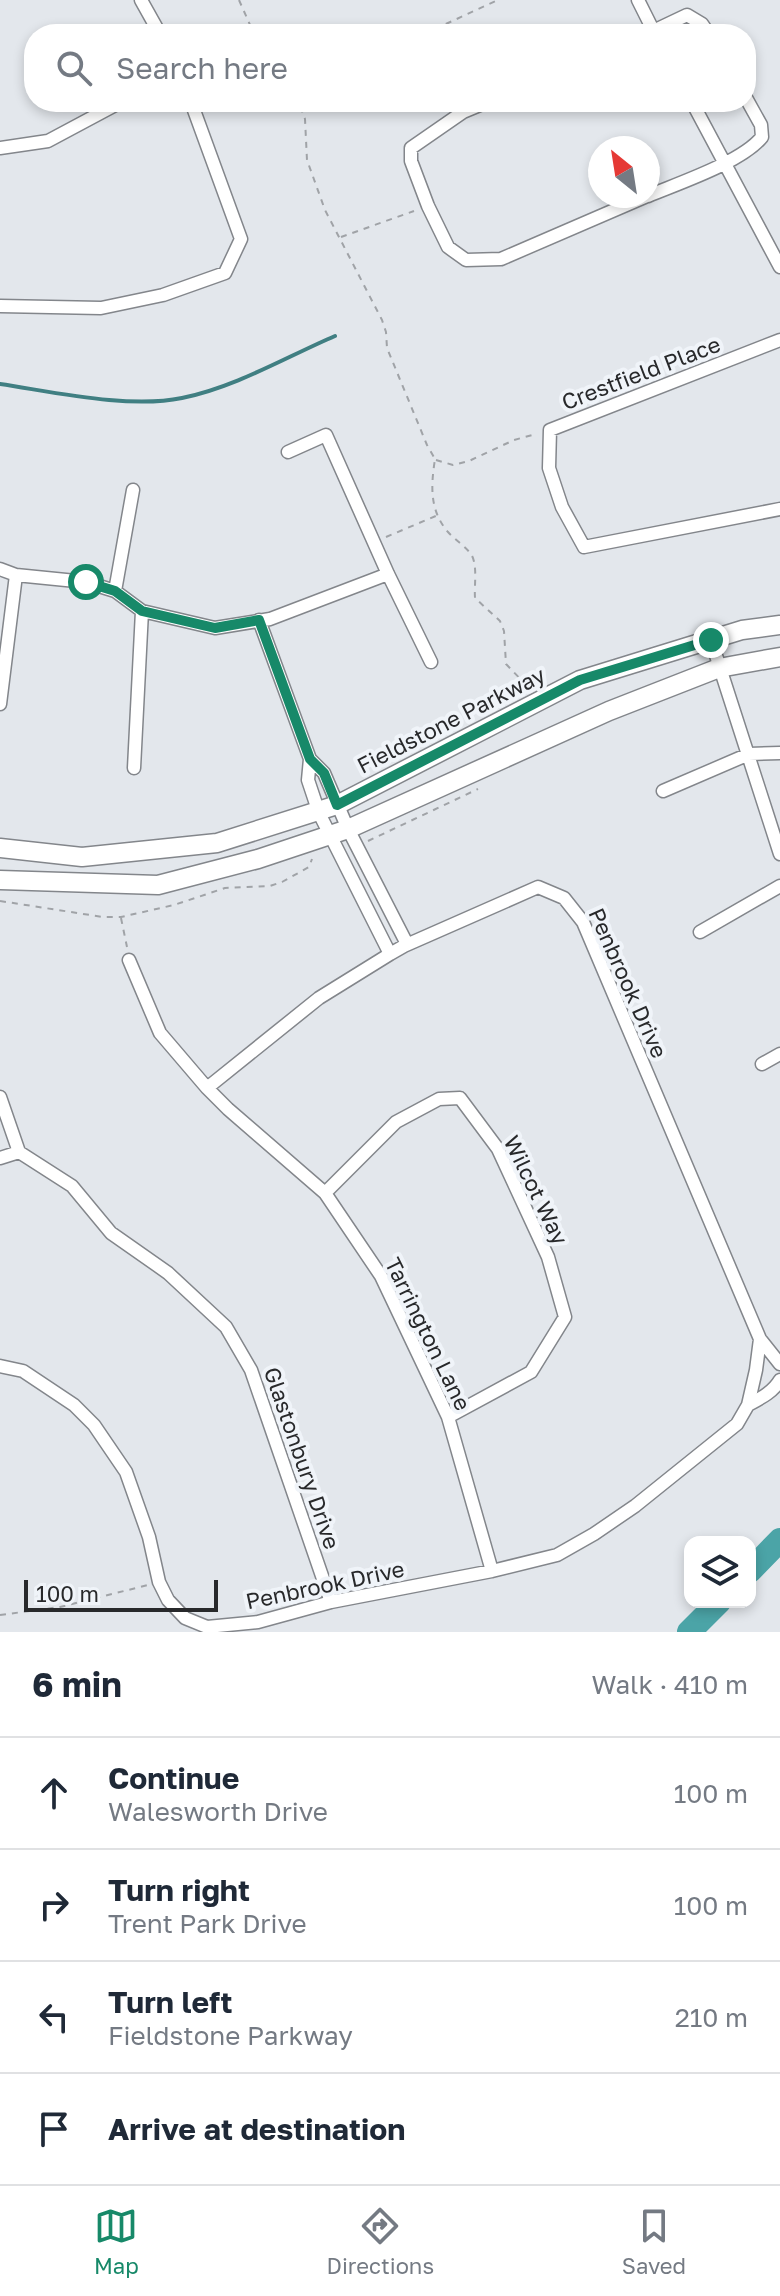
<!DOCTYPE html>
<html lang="en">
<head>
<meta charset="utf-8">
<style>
	:root { --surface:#fff; --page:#f2f2f3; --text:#1f2937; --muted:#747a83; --line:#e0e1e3; --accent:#178969 }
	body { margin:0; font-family:"Golos Text",sans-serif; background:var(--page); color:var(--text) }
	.controls { position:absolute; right:24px; bottom:24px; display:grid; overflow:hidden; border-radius:16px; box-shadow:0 4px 12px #0003 }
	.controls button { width:72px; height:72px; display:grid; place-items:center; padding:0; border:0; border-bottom:2px solid var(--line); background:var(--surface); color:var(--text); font:40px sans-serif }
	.compass { position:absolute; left:588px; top:136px; width:72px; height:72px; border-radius:50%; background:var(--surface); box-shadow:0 4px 12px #0003; rotate:330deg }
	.scale { position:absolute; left:24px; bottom:20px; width:194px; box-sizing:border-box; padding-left:8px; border:4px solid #28292b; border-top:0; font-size:22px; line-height:28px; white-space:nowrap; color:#28292b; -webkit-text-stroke:6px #f0f4f9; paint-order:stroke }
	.stop { position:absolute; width:24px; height:24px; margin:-18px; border:6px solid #178969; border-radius:50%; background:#fff }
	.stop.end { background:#178969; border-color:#fff; box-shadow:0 2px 8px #0008 }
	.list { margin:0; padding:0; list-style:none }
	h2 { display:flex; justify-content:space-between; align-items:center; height:104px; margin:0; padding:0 32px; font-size:34px }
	h2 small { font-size:26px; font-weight:400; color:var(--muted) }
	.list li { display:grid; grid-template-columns:52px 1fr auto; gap:24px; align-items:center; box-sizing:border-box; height:112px; padding:0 32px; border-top:2px solid var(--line) }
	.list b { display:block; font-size:30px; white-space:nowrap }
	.list p { margin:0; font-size:26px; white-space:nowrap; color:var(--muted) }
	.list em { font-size:26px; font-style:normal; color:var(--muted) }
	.icon { flex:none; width:44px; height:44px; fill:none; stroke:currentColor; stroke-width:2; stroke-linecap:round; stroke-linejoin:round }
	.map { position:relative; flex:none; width:780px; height:1632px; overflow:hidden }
	.search { position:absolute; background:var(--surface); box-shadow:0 4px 12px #0003; left:24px; right:24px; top:24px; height:88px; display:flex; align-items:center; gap:20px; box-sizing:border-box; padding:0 28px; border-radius:32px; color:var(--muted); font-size:30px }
	.sheet { height:552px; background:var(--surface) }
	nav { display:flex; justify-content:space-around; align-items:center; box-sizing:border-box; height:112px; border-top:2px solid var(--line); background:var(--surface); font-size:22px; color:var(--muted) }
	nav a { display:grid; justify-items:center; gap:4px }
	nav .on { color:var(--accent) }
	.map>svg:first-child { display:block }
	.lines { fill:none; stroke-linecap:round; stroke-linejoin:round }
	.stream { stroke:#407f82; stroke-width:4 }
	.river { stroke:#4ba4a7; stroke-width:24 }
	.street-casing { stroke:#83868b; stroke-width:15 }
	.secondary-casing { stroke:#83868b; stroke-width:21 }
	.path { stroke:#a0a3a7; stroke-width:2; stroke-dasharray:6 6; stroke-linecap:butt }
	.street { stroke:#fff; stroke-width:12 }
	.secondary { stroke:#fff; stroke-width:18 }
	.route { stroke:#178969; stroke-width:10 }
	.labels { text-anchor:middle; stroke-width:8; stroke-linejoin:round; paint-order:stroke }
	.street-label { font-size:22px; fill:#28292b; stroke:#f0f4f9 }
</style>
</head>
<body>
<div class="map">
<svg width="780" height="1632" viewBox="0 0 780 1632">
	<rect width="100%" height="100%" fill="#e3e7ec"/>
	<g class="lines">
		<path class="stream" d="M 0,384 C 54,392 129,409 182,398 C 236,387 286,357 335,336"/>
		<path class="river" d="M 750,1571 L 780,1540
			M 689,1632 L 719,1602"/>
		<g class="street-casing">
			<path id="street" d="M 141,0 L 160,34
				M 638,0 L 655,34
				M 647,34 L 687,15 L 702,24 L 709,34
				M 487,102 L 463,112 L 411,148 L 411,161 L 428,206 L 448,247 L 466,260 L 501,259 L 647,196
				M 692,102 L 780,267
				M 0,148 L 48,141 L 121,102
				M 648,196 C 679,183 742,162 762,137 L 761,125 L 746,98
				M 0,306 L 101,308 L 163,295 L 225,273 L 241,239 L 191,102
				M 780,340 L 550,430 L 549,468 L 562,507 L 584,547 L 780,509
				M 288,452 L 326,435 L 388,574 L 431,662
				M 0,569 L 16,575 L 86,582 L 115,591 L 142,611 L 215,628 L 270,619 L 388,574
				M 115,591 L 133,490
				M 259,620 L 310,759 L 324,773 L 348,829 L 407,944
				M 711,640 L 780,854
				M 0,704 L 16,575
				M 310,759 L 308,780 L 319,813 L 390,954
				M 134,768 L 142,611
				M 663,791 L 749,754 L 780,753
				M 700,932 L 780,886
				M 129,960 L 160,1033 L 207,1088 L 228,1109 L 325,1193 L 381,1276 L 448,1417 L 492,1571
				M 762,1064 L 780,1054
				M 0,1097 L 19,1152 L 72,1186 L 111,1233 L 168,1273 L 226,1327 L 251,1370 L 331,1602
				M 0,1158 L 19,1152
				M 325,1193 L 396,1122 L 439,1099 L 460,1098 L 498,1149 L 548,1257 L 565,1317 L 531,1372 L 448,1417
				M 760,1339 L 780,1364
				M 0,1366 L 23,1371 L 74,1405 L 94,1425 L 126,1472 L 149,1537 L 159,1582 L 168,1600 L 185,1618 L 207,1627 L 258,1622 L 331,1602 L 492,1571 L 557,1555 L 594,1534 L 635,1506 L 737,1424 L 748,1405 L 756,1370 L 760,1339 L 583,922 L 564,898 L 538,887 L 404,946 L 390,954 L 319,998 L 207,1088
				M 748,1405 C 761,1398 773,1392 780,1380"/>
		</g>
		<g class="secondary-casing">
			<path id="secondary" d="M 0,848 L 82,857 L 217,843 L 337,805 L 580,680 L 742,630 L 780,625
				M 0,880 L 158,885 L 258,859 L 348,829 L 609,711 L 719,668 L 780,657"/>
		</g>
		<path class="path" d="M 239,0 L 254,34
			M 424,34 L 498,0
			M 289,102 L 301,108 L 305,119 L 307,160 L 325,210 L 382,320 L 386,332 L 387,348 L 427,445 L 435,459 C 431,485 429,510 448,532 C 455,540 465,546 471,554 C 478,565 474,585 475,598 L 500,621 L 504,631 L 506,664 L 529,688
			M 301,108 L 308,102
			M 341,237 L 414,211
			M 436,460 L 453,465 L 469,461 L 514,440 L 536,434
			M 386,537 L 438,515
			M 368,841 L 478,789
			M 0,901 L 103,917 L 121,917 L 174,905 L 225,888 L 270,886 L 282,882 L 309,867 L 312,859
			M 121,918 L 127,947
			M 0,1615 L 60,1607 L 148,1585"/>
		<use href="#street" class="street"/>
		<use href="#secondary" class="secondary"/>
	</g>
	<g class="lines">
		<path class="route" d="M 86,582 L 115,591 L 142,611 L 215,628 L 259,620 L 310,759 L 324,773 L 337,805 L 580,680 L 711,640"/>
	</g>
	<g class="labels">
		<g class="street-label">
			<text transform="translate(641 373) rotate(-21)" y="8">Crestfield Place</text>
			<text transform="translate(451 720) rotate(-27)" y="8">Fieldstone Parkway</text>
			<text transform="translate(628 983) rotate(66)" y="8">Penbrook Drive</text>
			<text transform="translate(536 1190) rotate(64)" y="8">Wilcot Way</text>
			<text transform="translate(428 1334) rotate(64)" y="8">Tarrington Lane</text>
			<text transform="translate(302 1458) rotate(71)" y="8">Glastonbury Drive</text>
			<text transform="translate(325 1585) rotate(-12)" y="8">Penbrook Drive</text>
		</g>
	</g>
</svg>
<div class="controls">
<button><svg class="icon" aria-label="layers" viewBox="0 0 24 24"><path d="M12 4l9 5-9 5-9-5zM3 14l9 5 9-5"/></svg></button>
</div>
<svg class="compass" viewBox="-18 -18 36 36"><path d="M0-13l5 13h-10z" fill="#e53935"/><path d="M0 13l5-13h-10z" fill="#747a83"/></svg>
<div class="scale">100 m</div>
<div class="stop" style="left:86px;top:582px"></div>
<div class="stop end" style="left:711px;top:640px"></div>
<div class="search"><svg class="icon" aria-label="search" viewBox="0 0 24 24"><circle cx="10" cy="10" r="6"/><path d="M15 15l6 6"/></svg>Search here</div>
</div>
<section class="sheet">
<h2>6 min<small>Walk · 410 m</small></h2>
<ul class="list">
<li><svg class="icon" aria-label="ahead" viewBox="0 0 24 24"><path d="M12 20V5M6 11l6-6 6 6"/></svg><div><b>Continue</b><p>Walesworth Drive</p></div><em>100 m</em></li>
<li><svg class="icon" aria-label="right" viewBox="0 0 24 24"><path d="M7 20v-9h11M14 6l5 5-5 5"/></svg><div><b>Turn right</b><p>Trent Park Drive</p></div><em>100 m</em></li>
<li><svg class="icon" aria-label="left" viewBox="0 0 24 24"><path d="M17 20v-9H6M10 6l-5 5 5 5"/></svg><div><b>Turn left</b><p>Fieldstone Parkway</p></div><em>210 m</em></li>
<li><svg class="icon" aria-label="arrive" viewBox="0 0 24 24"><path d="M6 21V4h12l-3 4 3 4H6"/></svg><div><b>Arrive at destination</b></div></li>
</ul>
</section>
<nav>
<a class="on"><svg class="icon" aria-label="map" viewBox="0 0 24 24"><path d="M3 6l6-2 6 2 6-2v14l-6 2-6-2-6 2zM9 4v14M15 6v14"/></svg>Map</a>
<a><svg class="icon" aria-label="directions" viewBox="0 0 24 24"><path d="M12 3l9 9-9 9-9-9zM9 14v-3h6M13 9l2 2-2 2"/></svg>Directions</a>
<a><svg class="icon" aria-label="saved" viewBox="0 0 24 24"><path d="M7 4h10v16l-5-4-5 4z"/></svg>Saved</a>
</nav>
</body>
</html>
